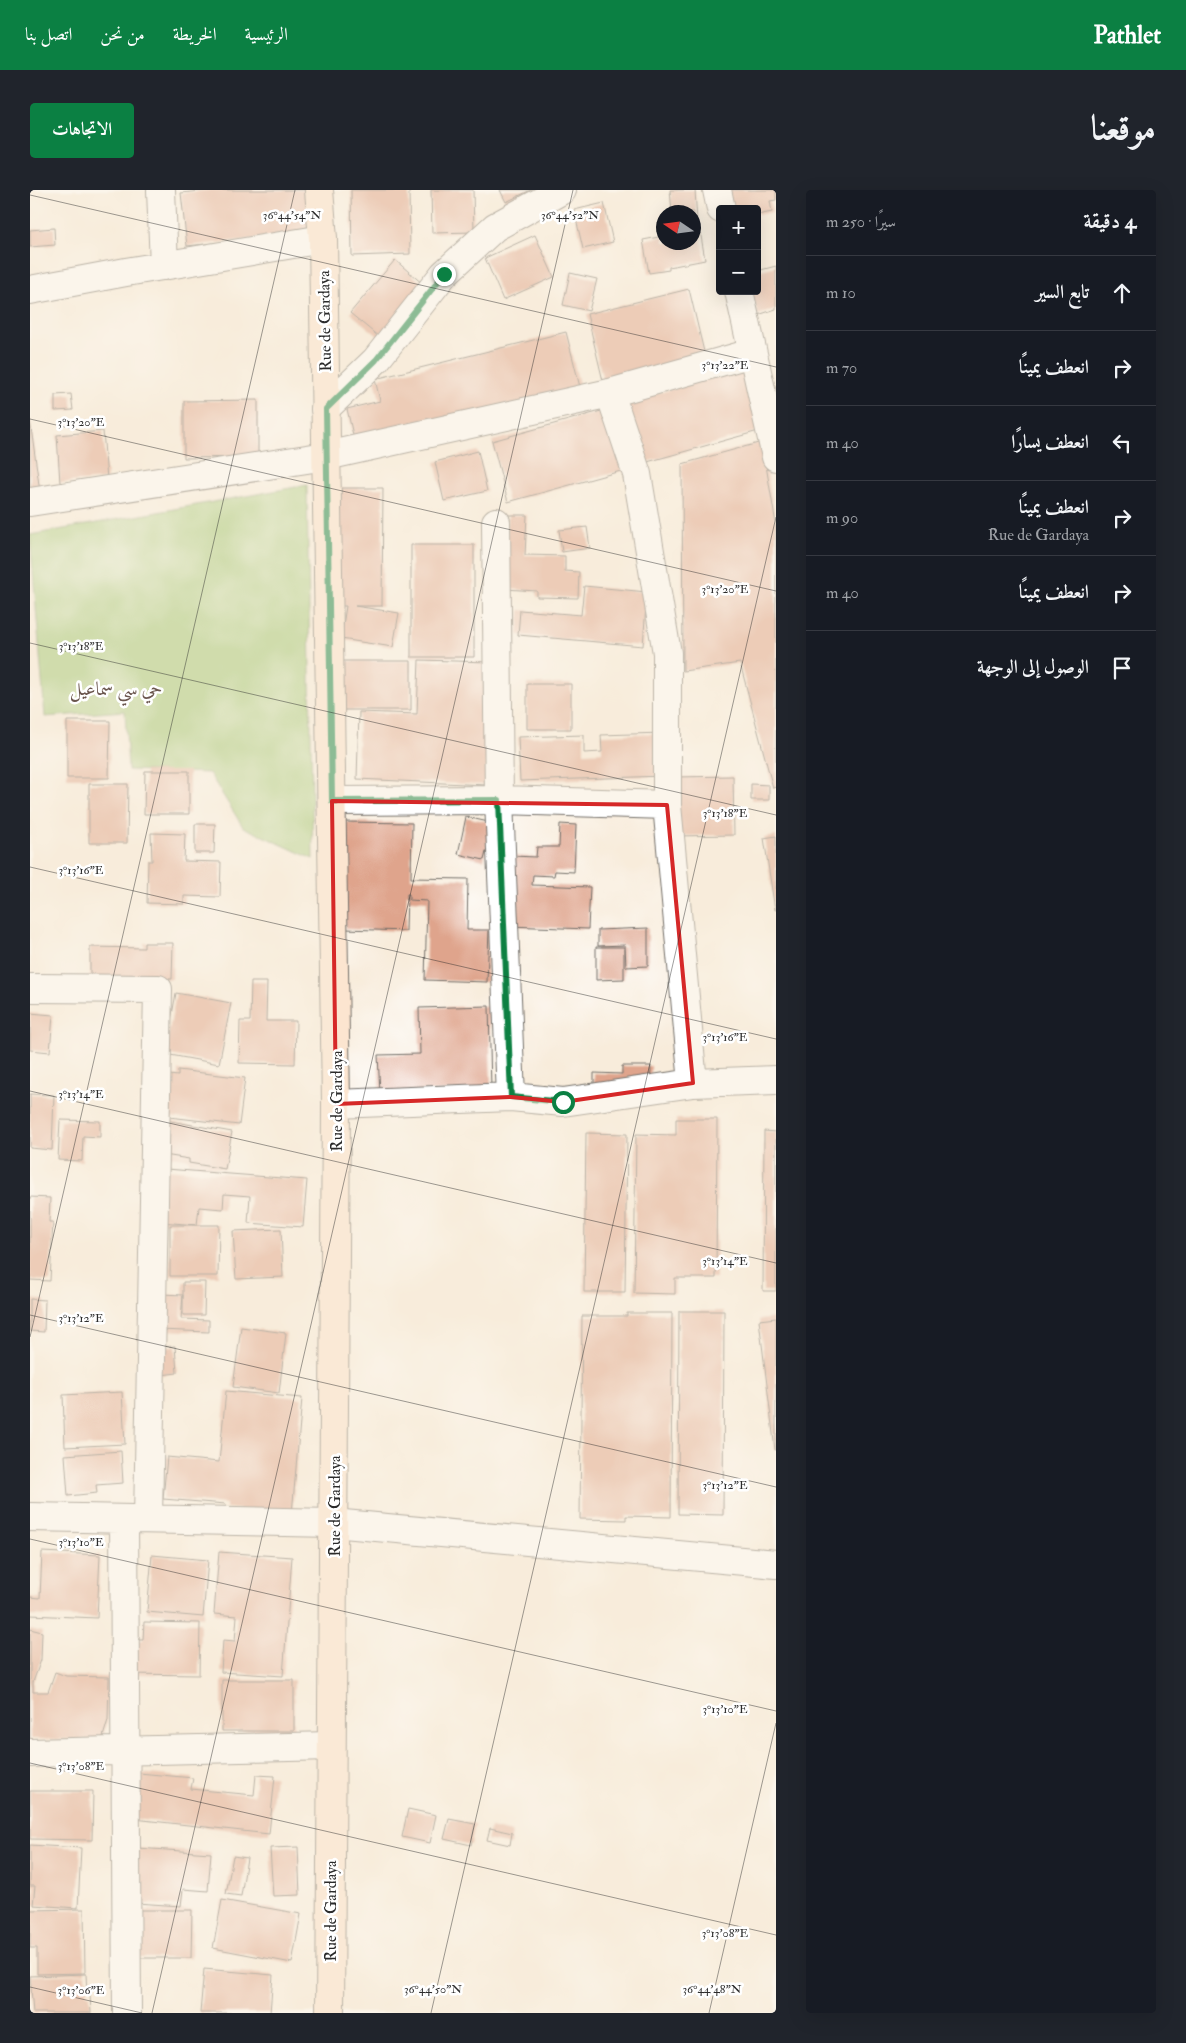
<!DOCTYPE html>
<html lang="ar">
<head>
<meta charset="utf-8">
<style>
	:root { --surface:#171b24; --page:#20242c; --text:#f1f3f6; --muted:#9ea1a6; --line:#363941; --accent:#0b8043 }
	body { margin:0; font-family:"IM FELL Double Pica",Amiri,serif; background:var(--page); color:var(--text); direction:rtl }
	.controls { position:absolute; right:15px; top:15px; display:grid; overflow:hidden; border-radius:5px; box-shadow:0 5px 20px #0002 }
	.controls button { width:45px; height:45px; display:grid; place-items:center; padding:0; border:0; border-bottom:1px solid var(--line); background:var(--surface); color:var(--text); font:25px sans-serif }
	.compass { position:absolute; left:626px; top:15px; width:45px; height:45px; border-radius:50%; background:var(--surface); box-shadow:0 5px 20px #0002; rotate:283deg }
	.stop { position:absolute; width:15px; height:15px; margin:-11px; border:4px solid #0b8043; border-radius:50%; background:#fff }
	.stop.end { background:#0b8043; border-color:#fff; box-shadow:0 1px 5px #0008 }
	.list { margin:0; padding:0; list-style:none }
	h2 { display:flex; justify-content:space-between; align-items:center; height:65px; margin:0; padding:0 20px; font-size:21px }
	h2 small { font-size:16px; font-weight:400; color:var(--muted) }
	.list li { display:grid; grid-template-columns:32px 1fr auto; gap:15px; align-items:center; box-sizing:border-box; height:75px; padding:0 20px; border-top:1px solid var(--line) }
	.list b { display:block; font-size:19px; white-space:nowrap }
	.list p { margin:0; font-size:16px; white-space:nowrap; color:var(--muted) }
	.list em { font-size:16px; font-style:normal; color:var(--muted) }
	.icon { flex:none; width:28px; height:28px; fill:none; stroke:currentColor; stroke-width:2; stroke-linecap:round; stroke-linejoin:round }
	.map { position:relative; flex:none; width:746px; height:1823px; overflow:hidden; direction:ltr; border-radius:5px }
	header { display:flex; align-items:center; gap:30px; box-sizing:border-box; height:70px; padding:0 25px; background:var(--accent); color:#fff }
	header strong { font-size:24px }
	nav { display:flex; gap:28px; margin-inline-start:auto; font-size:18px }
	.intro { display:flex; align-items:center; justify-content:space-between; box-sizing:border-box; height:120px; padding:0 30px }
	h1 { margin:0; font-size:35px }
	.button { padding:12px 22px; border-radius:5px; background:var(--accent); color:#fff; font-size:18px; font-weight:700 }
	main { display:flex; gap:30px; padding:0 30px }
	aside { flex:1; background:var(--surface); border-radius:5px; box-shadow:0 5px 20px #0002 }
	.map>svg:first-child { display:block }
	.green { fill:#9fc873; stroke:#657a4f }
	.building { fill:#dfa48c }
	.lines { fill:none; stroke-linecap:round; stroke-linejoin:round }
	.street-casing { stroke:#736f69; stroke-width:30 }
	.secondary-casing { stroke:#736f69; stroke-width:30 }
	.street { stroke:#fff; stroke-width:28 }
	.secondary { stroke:#fce5d0; stroke-width:28 }
	.route { stroke:#0b8043; stroke-width:6 }
	.marked { fill:none; stroke:#d62828; stroke-width:4; stroke-linejoin:round }
	.ticks { fill:none; stroke:#2b2b2b; stroke-width:1; stroke-opacity:0.45 }
	.labels { text-anchor:middle; stroke-width:5; stroke-linejoin:round; paint-order:stroke }
	.street-label { font-size:16px; fill:#2b2b2b; stroke:#fff }
	.quarter-label { font-size:19px; fill:#6a554d; stroke:#fff }
	.ticks-label { font-size:12px; text-anchor:middle; fill:#2b2b2b; stroke:#fff; stroke-width:5; stroke-linejoin:round; paint-order:stroke }
</style>
</head>
<body>
<header>
<strong>Pathlet</strong>
<nav><a>الرئيسية</a><a>الخريطة</a><a>من نحن</a><a>اتصل بنا</a></nav>
</header>
<div class="intro"><h1>موقعنا</h1><a class="button">الاتجاهات</a></div>
<main>
<aside>
<h2>4 دقيقة<small>سيرًا · 250 m</small></h2>
<ul class="list">
<li><svg class="icon" aria-label="ahead" viewBox="0 0 24 24"><path d="M12 20V5M6 11l6-6 6 6"/></svg><div><b>تابع السير</b></div><em>10 m</em></li>
<li><svg class="icon" aria-label="right" viewBox="0 0 24 24"><path d="M7 20v-9h11M14 6l5 5-5 5"/></svg><div><b>انعطف يمينًا</b></div><em>70 m</em></li>
<li><svg class="icon" aria-label="left" viewBox="0 0 24 24"><path d="M17 20v-9H6M10 6l-5 5 5 5"/></svg><div><b>انعطف يسارًا</b></div><em>40 m</em></li>
<li><svg class="icon" aria-label="right" viewBox="0 0 24 24"><path d="M7 20v-9h11M14 6l5 5-5 5"/></svg><div><b>انعطف يمينًا</b><p>Rue de Gardaya</p></div><em>90 m</em></li>
<li><svg class="icon" aria-label="right" viewBox="0 0 24 24"><path d="M7 20v-9h11M14 6l5 5-5 5"/></svg><div><b>انعطف يمينًا</b></div><em>40 m</em></li>
<li><svg class="icon" aria-label="arrive" viewBox="0 0 24 24"><path d="M6 21V4h12l-3 4 3 4H6"/></svg><div><b>الوصول إلى الوجهة</b></div></li>
</ul>
</aside>
<div class="map">
<svg width="746" height="1823" viewBox="0 0 746 1823">
	<rect width="100%" height="100%" fill="#fff"/>
	<filter id="ink" filterUnits="userSpaceOnUse"><feTurbulence type="fractalNoise" baseFrequency=".02" numOctaves="2"/><feDisplacementMap in="SourceGraphic" scale="10" xChannelSelector="R" yChannelSelector="G"/><feConvolveMatrix kernelMatrix="1 2 1 2 8 2 1 2 1" color-interpolation-filters="sRGB"/></filter>
	<filter id="wash" filterUnits="userSpaceOnUse"><feTurbulence type="fractalNoise" baseFrequency=".0096" numOctaves="4" result="noise"/><feDisplacementMap in="SourceGraphic" scale="20" xChannelSelector="R" yChannelSelector="G"/><feGaussianBlur stdDeviation="1.12" result="paint"/><feColorMatrix in="noise" values="0 0 0 0 0 0 0 0 0 0 0 0 0 0 0 0 0 1.4 0 .05"/><feComposite in="paint" operator="in"/></filter>
	<g filter="url(#wash)">
		<rect width="100%" height="100%" fill="#f8ecdb"/>
		<path class="green" d="M 277,295 L 283,669 L 213,637 L 179,583 L 98,580 L 95,521 L 15,527 L 0,345 Z"/>
		<g id="blocks">
			<path class="building" d="M 181,0 L 280,0 L 285,42 L 157,56 L 151,3 Z
				M 321,0 L 379,0 L 380,64 L 322,66 Z
				M 401,0 L 443,0 L 444,42 L 402,43 Z
				M 470,0 L 501,0 L 476,12 Z
				M 640,0 L 665,0 L 667,31 L 664,32 L 664,22 L 642,22 Z
				M 691,0 L 746,0 L 746,10 L 740,11 L 742,22 L 727,25 L 727,19 L 695,19 Z
				M 574,13 L 583,52 L 553,59 L 544,20 Z
				M 24,38 L 25,55 L 0,57 L 0,40 Z
				M 670,40 L 675,70 L 639,77 L 639,80 L 619,83 L 613,50 L 634,46 L 634,52 L 664,52 L 664,41 Z
				M 505,45 L 524,87 L 473,110 L 455,68 Z
				M 365,70 L 393,94 L 349,147 L 320,123 Z
				M 746,76 L 746,119 L 728,125 L 721,101 L 727,101 L 727,81 Z
				M 540,83 L 567,89 L 559,121 L 533,115 Z
				M 659,99 L 675,166 L 573,191 L 557,124 Z
				M 536,142 L 551,201 L 326,258 L 317,219 L 350,211 L 345,189 Z
				M 715,179 L 732,240 L 610,274 L 596,212 Z
				M 41,204 L 43,220 L 25,221 L 25,205 Z
				M 228,210 L 228,267 L 154,268 L 154,211 Z
				M 582,218 L 598,279 L 478,312 L 462,251 Z
				M 0,230 L 10,302 L 0,303 Z
				M 73,241 L 77,289 L 30,293 L 27,245 Z
				M 732,252 L 746,334 L 746,597 L 743,598 L 710,473 L 653,481 L 652,274 Z
				M 448,261 L 457,301 L 414,311 L 405,272 Z
				M 300,298 L 353,298 L 352,416 L 325,416 L 369,423 L 363,457 L 311,449 L 316,416 L 300,416 Z
				M 478,325 L 497,325 L 495,365 L 535,366 L 535,381 L 549,382 L 548,408 L 507,407 L 507,401 L 475,399 Z
				M 557,337 L 560,358 L 532,362 L 529,340 Z
				M 381,355 L 444,355 L 444,467 L 381,467 Z
				M 554,396 L 617,402 L 613,456 L 488,445 L 490,420 L 551,425 Z
				M 389,470 L 460,472 L 456,595 L 327,589 L 329,522 L 387,524 Z
				M 309,471 L 381,471 L 381,520 L 309,520 Z
				M 497,494 L 541,494 L 541,539 L 497,539 Z
				M 37,531 L 80,531 L 79,588 L 37,588 Z
				M 632,543 L 633,586 L 490,591 L 488,547 L 554,545 L 554,563 L 572,562 L 571,545 Z
				M 115,581 L 159,581 L 159,624 L 114,624 Z
				M 703,586 L 704,645 L 647,646 L 647,587 Z
				M 59,594 L 98,594 L 97,653 L 59,653 Z
				M 721,594 L 739,595 L 739,610 L 721,610 Z
				M 436,627 L 463,633 L 454,670 L 428,664 Z
				M 314,632 L 382,633 L 381,688 L 438,689 L 437,740 L 459,740 L 457,792 L 395,790 L 397,711 L 379,710 L 379,704 L 377,704 L 376,741 L 315,739 Z
				M 165,634 L 185,634 L 184,663 L 165,663 Z
				M 530,634 L 546,635 L 544,682 L 525,681 L 524,686 L 503,685 L 502,695 L 560,697 L 558,739 L 479,736 L 482,666 L 506,667 L 507,657 L 529,657 Z
				M 121,643 L 155,644 L 154,671 L 191,672 L 190,707 L 154,706 L 154,714 L 117,713 L 118,671 L 122,671 Z
				M 746,646 L 746,720 L 745,720 L 734,648 Z
				M 618,738 L 618,776 L 596,777 L 595,755 L 568,756 L 568,740 Z
				M 114,753 L 143,753 L 142,789 L 60,788 L 60,757 L 114,758 Z
				M 566,757 L 594,757 L 594,789 L 566,790 Z
				M 221,792 L 237,792 L 236,831 L 266,831 L 265,874 L 209,873 L 210,831 L 220,831 Z
				M 146,803 L 201,813 L 189,874 L 135,864 Z
				M 459,816 L 461,899 L 350,903 L 348,865 L 390,864 L 389,818 Z
				M 0,823 L 23,825 L 20,862 L 0,860 Z
				M 592,876 L 621,876 L 620,899 L 564,898 L 564,883 L 592,884 Z
				M 148,880 L 215,888 L 209,935 L 130,926 L 130,884 L 148,886 Z
				M 0,904 L 24,905 L 22,960 L 0,958 Z
				M 646,929 L 687,929 L 686,1088 L 645,1088 L 645,1104 L 604,1103 L 606,944 L 646,945 Z
				M 30,930 L 70,931 L 70,947 L 53,946 L 52,971 L 28,970 Z
				M 134,930 L 202,942 L 195,979 L 159,973 L 159,969 L 128,964 Z
				M 734,941 L 746,942 L 746,1101 L 733,1101 Z
				M 556,943 L 597,944 L 595,1102 L 554,1102 Z
				M 136,979 L 277,990 L 273,1037 L 218,1033 L 220,1006 L 194,1004 L 193,1019 L 169,1017 L 167,1035 L 131,1032 Z
				M 0,1007 L 20,1008 L 19,1032 L 23,1032 L 20,1091 L 0,1090 Z
				M 140,1035 L 189,1035 L 188,1086 L 140,1086 Z
				M 251,1039 L 253,1087 L 206,1089 L 203,1041 Z
				M 153,1092 L 175,1092 L 174,1125 L 153,1125 Z
				M 131,1104 L 153,1105 L 151,1129 L 179,1130 L 179,1142 L 129,1140 Z
				M 0,1109 L 15,1110 L 14,1142 L 0,1141 Z
				M 649,1121 L 694,1121 L 693,1325 L 648,1324 Z
				M 597,1123 L 642,1123 L 641,1327 L 596,1326 L 596,1330 L 550,1329 L 552,1126 L 597,1126 Z
				M 746,1128 L 746,1260 L 745,1260 L 729,1130 Z
				M 211,1137 L 256,1143 L 249,1203 L 203,1197 Z
				M 145,1156 L 147,1183 L 131,1185 L 128,1157 Z
				M 196,1201 L 272,1208 L 262,1324 L 196,1318 L 196,1314 L 133,1309 L 137,1267 L 189,1272 Z
				M 92,1202 L 95,1254 L 35,1257 L 33,1205 Z
				M 91,1261 L 93,1293 L 66,1295 L 67,1303 L 38,1306 L 35,1265 Z
				M 12,1362 L 70,1365 L 67,1428 L 0,1425 L 0,1407 L 10,1408 Z
				M 189,1362 L 262,1367 L 253,1486 L 191,1482 L 193,1450 L 205,1451 L 207,1426 L 184,1424 Z
				M 122,1365 L 178,1370 L 173,1427 L 117,1422 Z
				M 114,1432 L 170,1433 L 169,1485 L 98,1484 L 98,1450 L 113,1450 Z
				M 0,1439 L 12,1442 L 11,1470 L 3,1492 L 3,1502 L 18,1502 L 25,1482 L 36,1486 L 79,1487 L 78,1530 L 72,1550 L 0,1549 Z
				M 192,1490 L 264,1490 L 264,1541 L 192,1541 Z
				M 109,1583 L 163,1588 L 161,1599 L 224,1605 L 226,1585 L 245,1586 L 239,1644 L 104,1629 Z
				M 0,1601 L 63,1601 L 62,1650 L 0,1649 Z
				M 378,1619 L 406,1625 L 400,1653 L 372,1647 Z
				M 419,1629 L 445,1634 L 441,1655 L 414,1649 Z
				M 460,1638 L 482,1643 L 480,1655 L 457,1650 Z
				M 0,1655 L 51,1658 L 48,1718 L 3,1715 L 5,1696 L 0,1696 Z
				M 268,1657 L 270,1705 L 243,1706 L 240,1658 Z
				M 107,1658 L 181,1663 L 178,1701 L 153,1699 L 151,1716 L 106,1713 Z
				M 203,1666 L 217,1668 L 211,1706 L 196,1704 Z
				M 192,1710 L 271,1724 L 262,1773 L 183,1758 Z
				M 54,1719 L 55,1783 L 7,1784 L 7,1758 L 0,1758 L 0,1720 Z
				M 110,1720 L 162,1720 L 161,1768 L 109,1768 Z
				M 174,1779 L 243,1785 L 240,1823 L 170,1823 Z
				M 56,1784 L 57,1804 L 60,1804 L 61,1823 L 3,1823 L 0,1786 Z"/>
		</g>
	</g>
	<g filter="url(#ink)">
		<use href="#blocks" fill-opacity="0" stroke="#736f69" stroke-width="1"/>
		<g class="lines">
			<g class="street-casing">
				<path id="street" d="M 131,0 L 134,76
					M 687,0 L 691,19
					M 0,100 L 96,82 L 293,49
					M 709,101 L 746,267
					M 580,203 L 607,284 L 637,463 L 637,615 L 663,893
					M 295,219 L 346,170 L 414,84 L 465,37 L 532,0
					M 0,312 L 296,266 L 580,203 L 722,163
					M 466,332 L 469,610 L 481,907
					M 302,611 L 469,610 L 637,615
					M 0,798 L 128,799 L 118,1329
					M 306,914 L 481,907 L 533,912 L 663,893 L 746,890
					M 0,1327 L 303,1333 L 746,1374
					M 94,1329 L 97,1823
					M 0,1563 L 301,1556"/>
			</g>
			<g class="secondary-casing">
				<path id="secondary" d="M 289,0 L 293,49 L 306,914 L 300,1823"/>
			</g>
			<use href="#street" class="street"/>
			<use href="#secondary" class="secondary"/>
		</g>
	</g>
	<g class="lines" filter="url(#ink)">
		<path class="route" d="M 414,84 L 346,170 L 296,219 L 302,611 L 469,610 L 481,907 L 533,912"/>
	</g>
	<path d="M0 0H746V1823H0ZM 302,611 L 637,615 L 663,893 L 533,912 L 481,907 L 306,914 Z" fill="#f8ecdb" fill-opacity=".55" fill-rule="evenodd"/>
	<path class="marked" d="M 302,611 L 637,615 L 663,893 L 533,912 L 481,907 L 306,914 Z"/>
	<path class="ticks" d="M 0,5 L 746,177M 0,229 L 746,401M 0,453 L 746,625M 0,677 L 746,849M 0,901 L 746,1073M 0,1125 L 746,1297M 0,1147 L 265,0M 0,1349 L 746,1521M 0,1573 L 746,1745M 0,1797 L 112,1823M 122,1823 L 543,0M 401,1823 L 746,327M 679,1823 L 746,1533"/>
	<g class="labels">
		<g class="street-label">
			<text transform="translate(294 131) rotate(-91)" y="6">Rue de Gardaya</text>
			<text transform="translate(306 911) rotate(-90)" y="6">Rue de Gardaya</text>
			<text transform="translate(304 1316) rotate(-90)" y="6">Rue de Gardaya</text>
			<text transform="translate(300 1721) rotate(-90)" y="6">Rue de Gardaya</text>
		</g>
		<g class="quarter-label">
			<text x="86" y="505">حي سي سماعيل</text>
		</g>
	</g>
	<g class="ticks-label">
		<text x="262" y="29">36°44'54"N</text>
		<text x="540" y="29">36°44'52"N</text>
		<text x="695" y="179">3°13'22"E</text>
		<text x="51" y="236">3°13'20"E</text>
		<text x="695" y="403">3°13'20"E</text>
		<text x="51" y="460">3°13'18"E</text>
		<text x="695" y="627">3°13'18"E</text>
		<text x="51" y="684">3°13'16"E</text>
		<text x="695" y="851">3°13'16"E</text>
		<text x="51" y="908">3°13'14"E</text>
		<text x="695" y="1075">3°13'14"E</text>
		<text x="51" y="1132">3°13'12"E</text>
		<text x="695" y="1299">3°13'12"E</text>
		<text x="51" y="1356">3°13'10"E</text>
		<text x="695" y="1523">3°13'10"E</text>
		<text x="51" y="1580">3°13'08"E</text>
		<text x="695" y="1747">3°13'08"E</text>
		<text x="403" y="1803">36°44'50"N</text>
		<text x="682" y="1803">36°44'48"N</text>
		<text x="51" y="1804">3°13'06"E</text>
	</g>
</svg>
<div class="controls">
<button>+</button>
<button>−</button>
</div>
<svg class="compass" viewBox="-18 -18 36 36"><path d="M0-13l5 13h-10z" fill="#e53935"/><path d="M0 13l5-13h-10z" fill="#9ea1a6"/></svg>
<div class="stop" style="left:533px;top:912px"></div>
<div class="stop end" style="left:414px;top:84px"></div>
</div>
</main>
</body>
</html>
